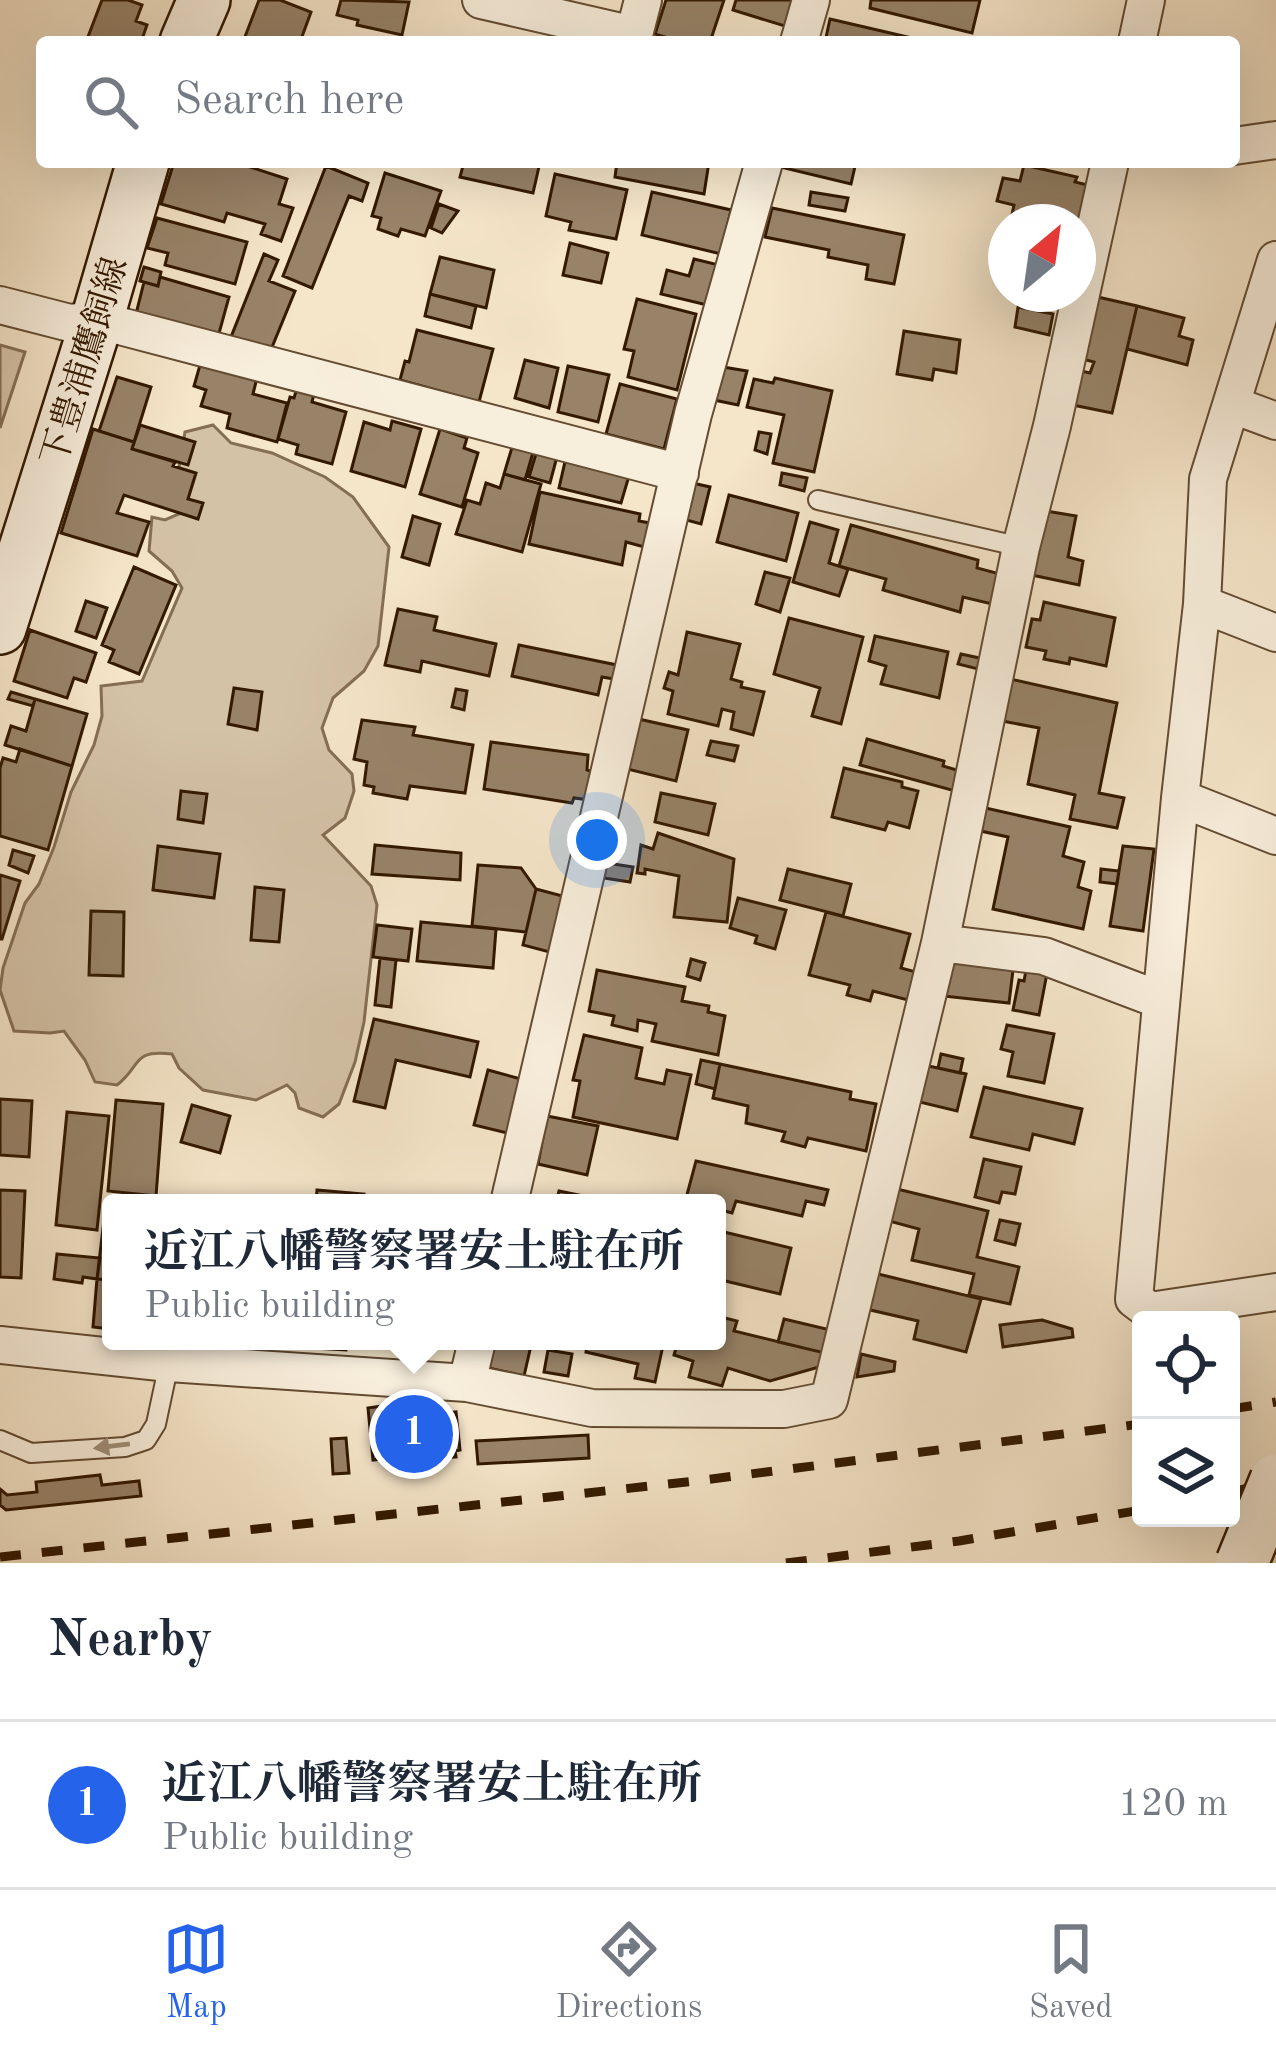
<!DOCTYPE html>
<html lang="en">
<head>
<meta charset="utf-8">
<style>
	:root { --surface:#fff; --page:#f2f2f3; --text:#1f2937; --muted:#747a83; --line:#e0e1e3; --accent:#2563eb }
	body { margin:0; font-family:"Old Standard TT","Noto Serif JP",serif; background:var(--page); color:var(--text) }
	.controls { position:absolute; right:36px; bottom:36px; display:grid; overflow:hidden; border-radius:12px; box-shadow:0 12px 48px #0002 }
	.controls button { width:108px; height:108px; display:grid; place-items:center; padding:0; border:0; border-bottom:3px solid var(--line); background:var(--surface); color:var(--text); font:60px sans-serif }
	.compass { position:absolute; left:988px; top:204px; width:108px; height:108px; border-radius:50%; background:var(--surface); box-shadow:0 12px 48px #0002; rotate:29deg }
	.you { position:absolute; left:597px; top:840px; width:42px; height:42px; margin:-30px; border:9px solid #fff; border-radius:50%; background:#1a73e8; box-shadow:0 0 0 18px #1a73e833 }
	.badge { display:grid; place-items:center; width:78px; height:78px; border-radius:50%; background:var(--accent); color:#fff; font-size:39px; font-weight:700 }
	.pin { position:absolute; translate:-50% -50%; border:6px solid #fff; box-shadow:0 3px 12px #0006 }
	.popup { position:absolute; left:102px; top:1194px; width:624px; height:156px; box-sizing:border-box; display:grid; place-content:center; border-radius:12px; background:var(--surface); filter:drop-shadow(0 3px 9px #0005); font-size:39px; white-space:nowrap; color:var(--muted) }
	.popup b { font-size:45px; color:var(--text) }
	.popup::after { content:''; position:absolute; left:50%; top:100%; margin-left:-24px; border:24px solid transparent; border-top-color:var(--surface) }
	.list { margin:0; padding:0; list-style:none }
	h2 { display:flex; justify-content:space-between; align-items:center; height:156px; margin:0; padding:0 48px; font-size:51px }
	h2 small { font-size:39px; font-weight:400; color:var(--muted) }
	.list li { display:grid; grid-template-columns:78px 1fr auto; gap:36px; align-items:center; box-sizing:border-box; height:168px; padding:0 48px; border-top:3px solid var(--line) }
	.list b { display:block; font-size:45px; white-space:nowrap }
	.list p { margin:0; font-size:39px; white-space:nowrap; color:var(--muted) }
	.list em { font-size:39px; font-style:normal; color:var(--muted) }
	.icon { flex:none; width:66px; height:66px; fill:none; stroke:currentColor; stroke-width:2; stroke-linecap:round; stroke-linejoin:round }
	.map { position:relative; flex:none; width:1276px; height:1563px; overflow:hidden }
	.search { position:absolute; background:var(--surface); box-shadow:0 12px 48px #0002; left:36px; right:36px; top:36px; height:132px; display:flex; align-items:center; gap:30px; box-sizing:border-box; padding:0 42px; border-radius:12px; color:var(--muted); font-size:45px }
	.sheet { height:324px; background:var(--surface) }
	nav { display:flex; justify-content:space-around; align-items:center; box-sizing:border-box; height:168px; border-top:3px solid var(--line); background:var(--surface); font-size:33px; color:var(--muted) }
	nav a { display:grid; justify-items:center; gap:6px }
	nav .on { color:var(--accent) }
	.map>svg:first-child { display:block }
	.green { fill:#d4c2a7; stroke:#846e54; stroke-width:3 }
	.building { fill:#988369; stroke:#331900; stroke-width:3 }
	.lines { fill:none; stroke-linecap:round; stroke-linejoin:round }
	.service-casing { stroke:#644c32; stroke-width:22 }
	.minor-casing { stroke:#644c32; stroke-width:40 }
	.secondary-casing { stroke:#331900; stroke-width:56 }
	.service { stroke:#f8eedc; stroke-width:18 }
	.minor { stroke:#f8eedc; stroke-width:36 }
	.secondary { stroke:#f8eedc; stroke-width:51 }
	.rail { stroke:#331900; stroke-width:9; stroke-dasharray:21 21; stroke-linecap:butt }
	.secondary-bridge-casing { stroke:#331900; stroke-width:56; stroke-linecap:butt }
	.secondary-bridge { stroke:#f8eedc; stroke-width:51 }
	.oneway { fill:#9f8e79 }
	.labels { text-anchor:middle; stroke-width:9; stroke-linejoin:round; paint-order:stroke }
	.street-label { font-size:36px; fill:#331900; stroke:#f8eedc }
</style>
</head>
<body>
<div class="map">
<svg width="1276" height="1563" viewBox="0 0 1276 1563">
	<rect width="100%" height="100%" fill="#f5e5c9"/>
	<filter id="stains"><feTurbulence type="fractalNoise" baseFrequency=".00167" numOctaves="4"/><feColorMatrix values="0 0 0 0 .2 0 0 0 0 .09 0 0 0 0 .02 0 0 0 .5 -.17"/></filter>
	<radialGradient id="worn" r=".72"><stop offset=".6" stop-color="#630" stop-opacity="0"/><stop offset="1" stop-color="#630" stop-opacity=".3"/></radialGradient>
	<path class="green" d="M 0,345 L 25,352 L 0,428 Z
		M 213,425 L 231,443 L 272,453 L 325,477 L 353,497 L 389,547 L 378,646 L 364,671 L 333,698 L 322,728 L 329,750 L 352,774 L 354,791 L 345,818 L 323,835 L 371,886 L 377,905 L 364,1022 L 355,1062 L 339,1104 L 323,1117 L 299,1108 L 295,1093 L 287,1085 L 256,1100 L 203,1090 L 179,1068 L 172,1054 C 131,1049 142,1066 117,1085 L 95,1082 L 85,1060 L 64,1031 L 50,1033 L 14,1031 L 0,990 L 3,968 L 25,903 L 39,884 L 54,847 L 71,792 L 94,745 L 102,716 L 101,686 L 142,681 L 182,588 L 172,571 L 149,551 L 152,517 L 165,520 L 188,510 L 173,501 L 185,432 Z"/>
	<path class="building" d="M 102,0 L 128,0 L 142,5 L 136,21 L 147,25 L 141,42 L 86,42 Z
		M 259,0 L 280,0 L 311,12 L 300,42 L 243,42 Z
		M 341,0 L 409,2 L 402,35 L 357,25 L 358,20 L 337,15 Z
		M 666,0 L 724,0 L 710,42 L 673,42 L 674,40 L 655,34 Z
		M 736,0 L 798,0 L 788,27 L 733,10 Z
		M 871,0 L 980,0 L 972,33 L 870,8 Z
		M 830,19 L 929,42 L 825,42 Z
		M 174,162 L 235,162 L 287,179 L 279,204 L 293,208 L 281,241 L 261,234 L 265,224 L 227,213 L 224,222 L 161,204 Z
		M 464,162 L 540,162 L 533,193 L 460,177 Z
		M 617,162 L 709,162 L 704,194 L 615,177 Z
		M 777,162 L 856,162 L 851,184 L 776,166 Z
		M 1024,165 L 1077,177 L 1075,182 L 1092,186 L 1078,234 L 1078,222 L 1026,222 L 1011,219 L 1014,205 L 997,201 L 1003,178 L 1020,181 Z
		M 326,166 L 368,183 L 362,201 L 349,196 L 312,288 L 283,276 Z
		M 385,173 L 441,191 L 425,236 L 401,229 L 398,236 L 378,229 L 381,218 L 372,216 Z
		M 555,174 L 627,190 L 616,239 L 569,230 L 571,222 L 546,216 Z
		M 652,192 L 731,210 L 721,254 L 642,235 Z
		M 811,192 L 848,198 L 845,211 L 809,205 Z
		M 439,204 L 458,211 L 442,233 L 431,228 Z
		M 772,208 L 904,235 L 894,284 L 866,279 L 868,265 L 828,257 L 829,250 L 765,237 Z
		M 157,218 L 247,242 L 235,284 L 165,265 L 168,253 L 147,248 Z
		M 570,243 L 608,253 L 601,283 L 563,275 Z
		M 264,254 L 278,260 L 269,281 L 295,291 L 270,352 L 231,337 Z
		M 440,257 L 494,270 L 486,308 L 430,294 Z
		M 694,259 L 719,265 L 707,305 L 661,294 L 667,270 L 689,276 Z
		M 144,267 L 161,272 L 158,286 L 140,281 Z
		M 160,277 L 229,297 L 218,337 L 136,314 L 144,282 L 158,286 Z
		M 430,294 L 476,306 L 471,328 L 425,316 Z
		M 1089,295 L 1137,306 L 1112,413 L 1068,404 L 1077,370 L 1090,373 L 1094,362 L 1075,357 Z
		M 637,299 L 696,314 L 677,390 L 628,377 L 634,351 L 624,349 Z
		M 1137,306 L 1184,318 L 1179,336 L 1193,340 L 1187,365 L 1127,349 Z
		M 1018,307 L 1053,314 L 1049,335 L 1015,327 Z
		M 417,330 L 493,349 L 479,402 L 400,380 L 405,361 L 409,362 Z
		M 904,331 L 960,340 L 956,373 L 934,369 L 932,380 L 897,374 Z
		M 202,358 L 258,374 L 253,394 L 287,403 L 277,442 L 227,428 L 230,414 L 201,406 L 206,390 L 194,386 Z
		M 525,360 L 558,368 L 549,408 L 515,398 Z
		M 568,366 L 609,375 L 598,422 L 558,412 Z
		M 723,367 L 747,371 L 738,405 L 714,400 Z
		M 117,377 L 151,387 L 134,442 L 99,431 Z
		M 775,378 L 832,391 L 814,472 L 773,463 L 784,415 L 747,407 L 754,379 L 773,383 Z
		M 620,384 L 677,399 L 664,449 L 606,434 Z
		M 298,385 L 315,390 L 312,402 L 346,412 L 332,464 L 296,454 L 298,445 L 278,439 L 290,397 L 294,398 Z
		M 392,421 L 421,429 L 405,487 L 351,471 L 364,422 L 390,430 Z
		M 140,425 L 195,442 L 188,465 L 132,449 Z
		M 93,429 L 134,442 L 132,449 L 175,462 L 173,466 L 196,473 L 188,499 L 203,503 L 198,519 L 124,495 L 117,513 L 149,522 L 137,556 L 61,533 Z
		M 440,429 L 467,438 L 464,448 L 478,453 L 462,507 L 420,494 Z
		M 759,432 L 771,434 L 767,454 L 755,450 Z
		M 513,444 L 534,449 L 525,480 L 504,474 Z
		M 538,447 L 558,453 L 550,483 L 529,477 Z
		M 567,453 L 631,469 L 621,503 L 559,488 Z
		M 782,473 L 807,478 L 804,491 L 780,485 Z
		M 504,474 L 541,484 L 522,552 L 456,534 L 467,500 L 480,504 L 486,483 L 500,488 Z
		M 688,482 L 710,487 L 701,524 L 679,518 Z
		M 540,492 L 640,514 L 639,521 L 650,523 L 644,547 L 626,542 L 622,565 L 529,544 Z
		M 729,495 L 798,513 L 786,561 L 717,542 Z
		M 1040,510 L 1076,516 L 1068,557 L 1083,561 L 1079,585 L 1027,574 Z
		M 413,516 L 440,524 L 429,565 L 402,557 Z
		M 810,522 L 838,530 L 829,563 L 848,569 L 839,596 L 793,582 Z
		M 851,525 L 978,560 L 977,568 L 1000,574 L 992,604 L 963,597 L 960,612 L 883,590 L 886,579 L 839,566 Z
		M 134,567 L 176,585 L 139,674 L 109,662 L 114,650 L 102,645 Z
		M 765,572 L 790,578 L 780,612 L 756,604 Z
		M 86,601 L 107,608 L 96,638 L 76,631 Z
		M 1044,602 L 1115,618 L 1106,666 L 1070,658 L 1069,664 L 1044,659 L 1046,651 L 1026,647 L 1032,619 L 1040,620 Z
		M 398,609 L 437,617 L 434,630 L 496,644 L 489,676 L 422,661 L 420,672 L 385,665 Z
		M 789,618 L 863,637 L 841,724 L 812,716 L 820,688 L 774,674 Z
		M 30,630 L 96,653 L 86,682 L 74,678 L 67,698 L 14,681 Z
		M 687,632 L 740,644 L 731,679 L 742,682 L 741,687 L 764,692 L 753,735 L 731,729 L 734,712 L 722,709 L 718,726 L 668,714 L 673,691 L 664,688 L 669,672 L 678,675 Z
		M 875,636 L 948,652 L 939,698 L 881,684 L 886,666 L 869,661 Z
		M 519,645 L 617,665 L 614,679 L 602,677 L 598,695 L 512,676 Z
		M 961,654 L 984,659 L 982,670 L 958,664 Z
		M 1006,678 L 1117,703 L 1099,793 L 1124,798 L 1117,828 L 1070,819 L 1075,795 L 1028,784 L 1039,728 L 997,720 Z
		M 234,688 L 262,692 L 257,730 L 228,724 Z
		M 456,689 L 467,691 L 464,710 L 452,707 Z
		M 11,692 L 35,699 L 33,706 L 8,699 Z
		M 35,699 L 87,714 L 72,766 L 5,745 L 11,726 L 26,731 Z
		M 634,718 L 688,730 L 676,781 L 623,768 Z
		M 362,720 L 415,727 L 413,735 L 473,745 L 465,793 L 410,786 L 407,799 L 373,793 L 374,787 L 364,785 L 367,762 L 354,759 Z
		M 867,739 L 944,761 L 943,766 L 960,771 L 955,791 L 860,765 Z
		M 711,741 L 738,746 L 734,761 L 707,755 Z
		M 491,742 L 588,755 L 587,770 L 593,772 L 589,800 L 574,798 L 572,803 L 484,789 Z
		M 20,749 L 72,766 L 48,850 L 0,836 L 0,768 L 3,758 L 16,762 Z
		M 844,768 L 902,782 L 902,787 L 918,791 L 909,828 L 888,822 L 885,830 L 832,817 Z
		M 181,791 L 207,794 L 203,823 L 178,819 Z
		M 661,793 L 715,804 L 708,835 L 655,822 Z
		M 981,807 L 1070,827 L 1063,856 L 1084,862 L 1078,887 L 1091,891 L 1083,929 L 993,909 L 1008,837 L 976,830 Z
		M 658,833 L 734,859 L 727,922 L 674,917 L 679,876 L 645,869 L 645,874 L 637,873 L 641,845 L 653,849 Z
		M 375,845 L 461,853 L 460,880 L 372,874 Z
		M 158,846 L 220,854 L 214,898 L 153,890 Z
		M 1123,846 L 1154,849 L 1143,931 L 1110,926 Z
		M 13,850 L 34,856 L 28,873 L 9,865 Z
		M 607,863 L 633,867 L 630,882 L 604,878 Z
		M 478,865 L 521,868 L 536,889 L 526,932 L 472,926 Z
		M 788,869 L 851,884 L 843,916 L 780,900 Z
		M 1101,869 L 1119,871 L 1117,884 L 1100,882 Z
		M 0,875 L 20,881 L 2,939 L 0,939 Z
		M 255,887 L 284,890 L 279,942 L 251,940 Z
		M 536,889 L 570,898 L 557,954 L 523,945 Z
		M 738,898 L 786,910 L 775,949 L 755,943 L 757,936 L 730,928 Z
		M 91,911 L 124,912 L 123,976 L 89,975 Z
		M 826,912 L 910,934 L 901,968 L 916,972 L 908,1000 L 873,991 L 870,1001 L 847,995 L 850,985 L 809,975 Z
		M 421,922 L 496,929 L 493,968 L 417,961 Z
		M 377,925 L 412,929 L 408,961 L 373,957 Z
		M 949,955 L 1014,962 L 1009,1003 L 943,996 Z
		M 380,958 L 396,960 L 391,1007 L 375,1005 Z
		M 691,959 L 705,963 L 700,980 L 687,976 Z
		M 1027,965 L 1048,968 L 1039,1015 L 1013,1010 L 1019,980 L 1024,981 Z
		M 597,970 L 685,987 L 682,1001 L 709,1006 L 708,1012 L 725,1016 L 718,1055 L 652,1041 L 656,1024 L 638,1020 L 637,1031 L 612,1025 L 614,1016 L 589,1011 Z
		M 374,1019 L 478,1042 L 470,1077 L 396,1060 L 385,1108 L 354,1101 Z
		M 1007,1025 L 1054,1034 L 1044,1083 L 1008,1076 L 1013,1052 L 1001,1049 Z
		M 584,1035 L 642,1048 L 636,1078 L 664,1084 L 667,1070 L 691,1075 L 677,1139 L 573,1117 L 580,1081 L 573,1080 Z
		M 941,1054 L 963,1059 L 960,1073 L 938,1068 Z
		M 701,1060 L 720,1064 L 715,1089 L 696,1084 Z
		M 720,1064 L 851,1092 L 850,1099 L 876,1104 L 866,1151 L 808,1138 L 805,1147 L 782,1141 L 785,1132 L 746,1123 L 748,1106 L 713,1098 Z
		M 919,1064 L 966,1074 L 957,1111 L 911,1100 Z
		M 488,1070 L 521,1079 L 507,1133 L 474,1125 Z
		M 984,1087 L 1082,1109 L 1074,1144 L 1033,1134 L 1029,1150 L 971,1137 Z
		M 0,1099 L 32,1101 L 29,1157 L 0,1155 Z
		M 116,1100 L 163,1104 L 156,1196 L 108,1191 Z
		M 192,1105 L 230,1116 L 220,1153 L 181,1142 Z
		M 67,1112 L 109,1116 L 97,1230 L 56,1225 Z
		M 547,1116 L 598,1126 L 587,1175 L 538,1164 Z
		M 984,1159 L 1021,1167 L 1015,1194 L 1002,1192 L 999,1203 L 975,1197 Z
		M 696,1161 L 828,1190 L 824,1205 L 806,1201 L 802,1216 L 736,1201 L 732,1213 L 717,1209 L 717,1203 L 685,1202 Z
		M 897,1189 L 988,1211 L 977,1257 L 1019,1267 L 1010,1304 L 969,1295 L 974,1274 L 912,1260 L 919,1229 L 889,1221 Z
		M 0,1190 L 25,1191 L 21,1278 L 0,1277 Z
		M 317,1190 L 364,1194 L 363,1203 L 316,1203 Z
		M 559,1191 L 618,1203 L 556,1203 Z
		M 104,1220 L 111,1221 L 111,1280 L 97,1279 Z
		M 1000,1220 L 1020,1224 L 1015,1245 L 995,1240 Z
		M 724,1232 L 791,1248 L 780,1294 L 717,1279 L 717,1259 Z
		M 57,1254 L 100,1258 L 97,1279 L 83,1277 L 82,1283 L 54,1279 Z
		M 874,1273 L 981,1299 L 966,1352 L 914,1339 L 918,1321 L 866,1309 Z
		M 97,1279 L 111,1280 L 111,1329 L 93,1327 Z
		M 717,1316 L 737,1321 L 734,1331 L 829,1354 L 826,1365 L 770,1381 L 728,1368 L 722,1386 L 689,1377 L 693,1361 L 674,1355 L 678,1341 L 717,1341 Z
		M 784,1319 L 835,1331 L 829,1354 L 778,1342 Z
		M 1042,1320 L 1072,1329 L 1073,1337 L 1003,1347 L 1000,1325 Z
		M 315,1341 L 347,1341 L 346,1350 L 314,1348 Z
		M 490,1341 L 532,1341 L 524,1376 L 484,1367 Z
		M 588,1341 L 664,1341 L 655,1382 L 635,1378 L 638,1364 L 586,1352 Z
		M 548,1350 L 572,1354 L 568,1376 L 544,1372 Z
		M 861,1354 L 895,1362 L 894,1371 L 857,1377 Z
		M 396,1404 L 397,1418 L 456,1412 L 460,1450 L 455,1451 L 456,1457 L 421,1460 L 420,1455 L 373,1460 L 368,1408 Z
		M 588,1435 L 589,1458 L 478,1464 L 476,1441 Z
		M 346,1438 L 349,1473 L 333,1474 L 331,1439 Z
		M 100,1475 L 102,1485 L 139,1481 L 141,1496 L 6,1510 L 0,1505 L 0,1489 L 7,1495 L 37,1492 L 36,1482 Z"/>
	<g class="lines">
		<g class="service-casing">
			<path id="service" d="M 818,500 L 1021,547
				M 0,1440 L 31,1453 L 125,1447 L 146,1440 L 156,1424 L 169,1363"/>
		</g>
		<g class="minor-casing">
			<path id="minor" d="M 481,0 L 634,35 L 643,0
				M 799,42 L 811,0
				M 1137,42 L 1146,0
				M 1234,146 L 1276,140
				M 0,305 L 70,323 L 97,320 L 680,473
				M 1233,405 L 1276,421
				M 1202,604 L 1276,633
				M 1180,798 L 1202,604 L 1208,479 L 1276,260
				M 1276,836 L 1180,798 L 1134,1299 L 1150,1311 L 1276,1292
				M 940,943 L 1044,956 L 1160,1000
				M 509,1203 L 693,414 L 764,162
				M 0,1345 L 169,1363 L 467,1383 L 592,1408 L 784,1409 L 829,1400 L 940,943 L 1021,547 L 1052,426 L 1110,162
				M 467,1383 L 477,1341"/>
		</g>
		<g class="secondary-casing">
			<path id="secondary" d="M 186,42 L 204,0
				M 0,628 L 97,320 L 143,162"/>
		</g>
		<use href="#service" class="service"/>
		<use href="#minor" class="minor"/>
		<use href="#secondary" class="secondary"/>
		<path class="rail" d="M 1231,1409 L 1276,1402
			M 1231,1492 L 1276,1482
			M 0,1557 L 696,1481 L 1141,1424
			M 786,1563 L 959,1541 L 1141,1510"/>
		<g class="secondary-bridge-casing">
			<path id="secondary-bridge" d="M 1242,1563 L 1276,1480"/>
		</g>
		<use href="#secondary-bridge" class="secondary-bridge"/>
	</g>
	<defs><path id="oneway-solid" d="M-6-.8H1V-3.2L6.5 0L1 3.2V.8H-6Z" transform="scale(3)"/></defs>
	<use class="oneway" href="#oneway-solid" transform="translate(112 1446) rotate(173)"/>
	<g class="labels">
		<g class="street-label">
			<text transform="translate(83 361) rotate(-73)" y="13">下豊浦鷹飼線</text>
		</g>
	</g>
	<rect width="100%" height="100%" filter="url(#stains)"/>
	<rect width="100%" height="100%" fill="url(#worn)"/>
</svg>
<div class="controls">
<button><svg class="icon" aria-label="locate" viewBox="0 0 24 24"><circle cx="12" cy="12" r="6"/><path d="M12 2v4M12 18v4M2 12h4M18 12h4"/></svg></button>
<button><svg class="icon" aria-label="layers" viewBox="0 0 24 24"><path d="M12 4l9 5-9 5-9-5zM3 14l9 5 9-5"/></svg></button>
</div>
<svg class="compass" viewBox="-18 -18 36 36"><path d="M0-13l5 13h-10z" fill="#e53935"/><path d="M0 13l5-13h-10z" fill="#747a83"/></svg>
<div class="you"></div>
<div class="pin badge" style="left:414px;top:1434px">1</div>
<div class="popup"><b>近江八幡警察署安土駐在所</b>Public building</div>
<div class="search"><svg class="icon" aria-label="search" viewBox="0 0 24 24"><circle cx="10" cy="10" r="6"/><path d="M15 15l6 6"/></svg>Search here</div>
</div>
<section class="sheet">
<h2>Nearby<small></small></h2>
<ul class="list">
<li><span class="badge">1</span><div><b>近江八幡警察署安土駐在所</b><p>Public building</p></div><em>120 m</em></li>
</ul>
</section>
<nav>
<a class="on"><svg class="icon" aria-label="map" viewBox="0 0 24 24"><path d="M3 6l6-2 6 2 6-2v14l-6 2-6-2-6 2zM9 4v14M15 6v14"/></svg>Map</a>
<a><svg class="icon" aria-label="directions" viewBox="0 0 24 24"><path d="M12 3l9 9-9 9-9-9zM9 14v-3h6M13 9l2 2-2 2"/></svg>Directions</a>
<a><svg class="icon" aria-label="saved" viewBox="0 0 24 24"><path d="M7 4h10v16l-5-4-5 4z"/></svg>Saved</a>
</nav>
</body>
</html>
